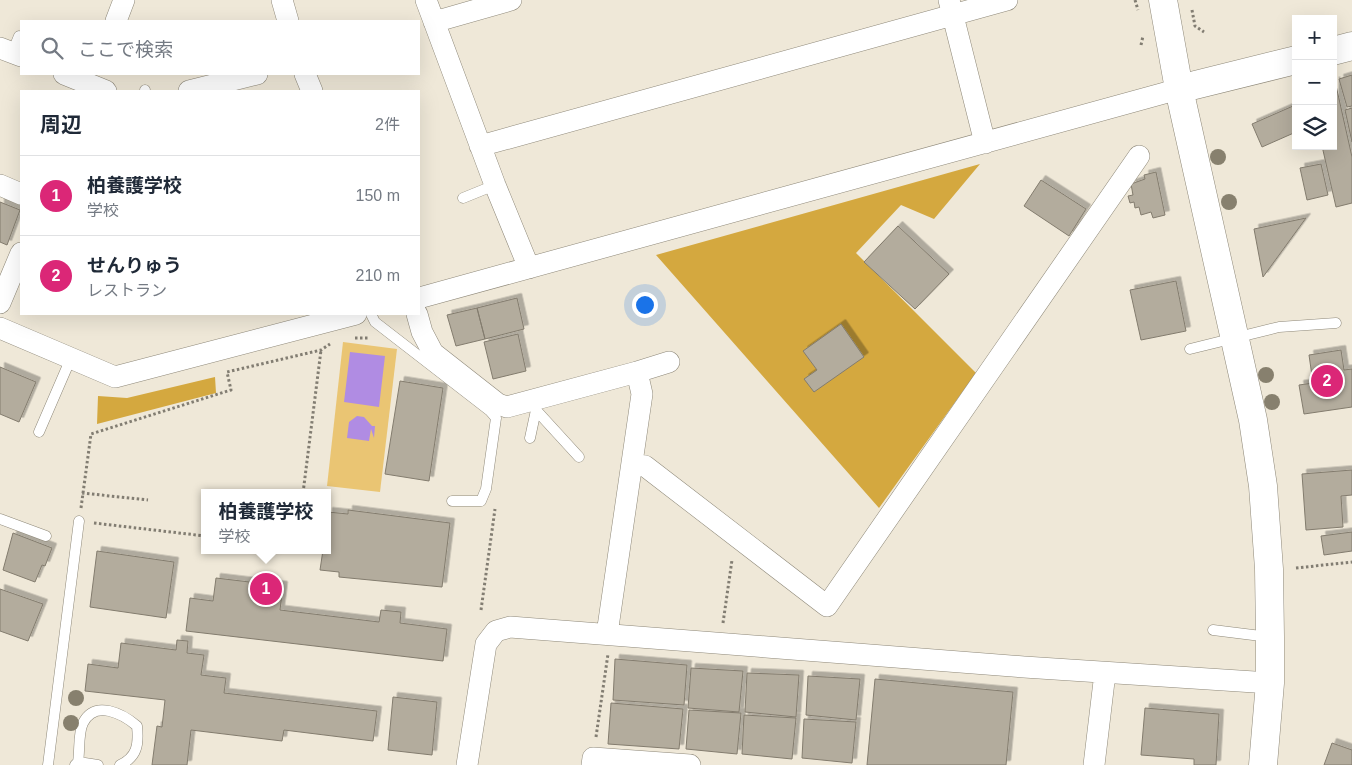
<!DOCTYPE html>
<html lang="ja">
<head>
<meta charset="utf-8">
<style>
	:root { --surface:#fff; --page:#f2f2f3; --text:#1f2937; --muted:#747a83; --line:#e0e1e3; --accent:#db2777 }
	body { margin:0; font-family:Helvetica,"Noto Sans JP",sans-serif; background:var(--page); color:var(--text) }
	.controls { position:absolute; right:15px; top:15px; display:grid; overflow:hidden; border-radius:0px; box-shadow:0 5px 20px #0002 }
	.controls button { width:45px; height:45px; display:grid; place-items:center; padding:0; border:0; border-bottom:1px solid var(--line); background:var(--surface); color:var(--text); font:25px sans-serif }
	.you { position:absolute; left:644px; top:304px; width:18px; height:18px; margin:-12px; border:4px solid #fff; border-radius:50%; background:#1a73e8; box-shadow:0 0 0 8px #1a73e833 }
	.badge { display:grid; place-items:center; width:32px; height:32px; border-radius:50%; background:var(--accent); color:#fff; font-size:16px; font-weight:700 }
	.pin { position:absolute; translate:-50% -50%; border:2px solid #fff; box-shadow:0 1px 5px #0006 }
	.popup { position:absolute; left:201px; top:489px; width:130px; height:65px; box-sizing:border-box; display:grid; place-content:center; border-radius:0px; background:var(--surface); filter:drop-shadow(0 1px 4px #0005); font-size:16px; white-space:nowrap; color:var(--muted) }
	.popup b { font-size:19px; color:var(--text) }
	.popup::after { content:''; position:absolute; left:50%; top:100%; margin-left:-10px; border:10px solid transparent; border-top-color:var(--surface) }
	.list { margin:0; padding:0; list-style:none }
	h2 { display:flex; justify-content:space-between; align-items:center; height:65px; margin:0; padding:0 20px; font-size:21px }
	h2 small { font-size:16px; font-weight:400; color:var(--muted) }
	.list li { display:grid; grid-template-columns:32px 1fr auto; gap:15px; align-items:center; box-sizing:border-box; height:80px; padding:0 20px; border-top:1px solid var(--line) }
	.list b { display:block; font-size:19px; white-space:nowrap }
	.list p { margin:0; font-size:16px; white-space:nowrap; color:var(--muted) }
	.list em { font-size:16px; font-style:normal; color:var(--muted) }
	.icon { flex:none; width:28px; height:28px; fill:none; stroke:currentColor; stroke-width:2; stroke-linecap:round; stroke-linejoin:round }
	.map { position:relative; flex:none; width:1352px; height:765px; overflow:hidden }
	.search { position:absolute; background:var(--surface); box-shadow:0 5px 20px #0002; left:20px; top:20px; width:400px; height:55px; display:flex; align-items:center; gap:12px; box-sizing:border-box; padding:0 18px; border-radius:0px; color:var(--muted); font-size:19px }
	.panel { position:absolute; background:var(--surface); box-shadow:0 5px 20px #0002; left:20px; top:90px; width:400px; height:225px; border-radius:0px }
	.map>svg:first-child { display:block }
	.green { fill:#eac573 }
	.forest { fill:#d4a83f }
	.water { fill:#b08ce3 }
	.building { fill:#b3ac9d; stroke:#837c6e; filter:url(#shadow) }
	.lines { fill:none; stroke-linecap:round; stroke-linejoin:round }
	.lane-casing { stroke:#8e8879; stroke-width:11 }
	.street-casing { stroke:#8e8879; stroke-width:22 }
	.secondary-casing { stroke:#8e8879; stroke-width:29 }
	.path { stroke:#827d72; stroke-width:3; stroke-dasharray:2.5 2.5; stroke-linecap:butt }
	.lane { stroke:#fff; stroke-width:10 }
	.street { stroke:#fff; stroke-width:21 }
	.secondary { stroke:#fff; stroke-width:28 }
	.tree { fill:#87806e }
</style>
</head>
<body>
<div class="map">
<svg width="1352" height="765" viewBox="0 0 1352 765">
	<defs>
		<filter id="shadow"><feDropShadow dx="4.5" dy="-4.5" stdDeviation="0" flood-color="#0004"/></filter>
	</defs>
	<rect width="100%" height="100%" fill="#efe8d8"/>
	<path class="green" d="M 343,342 L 397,349 L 380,492 L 327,486 Z"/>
	<path class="forest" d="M 980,164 L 934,219 L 901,205 L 856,253 L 976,373 L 879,508 L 656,255 Z
		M 215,377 L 216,393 L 97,424 L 98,396 L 127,398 Z"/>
	<path class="water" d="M 350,352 L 385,356 L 379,407 L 344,402 Z
		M 357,416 L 364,417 L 372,426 L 375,426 L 374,438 L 371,429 L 369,441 L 347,438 L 349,422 Z"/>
	<path class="building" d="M 1352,75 L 1352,106 L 1347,107 L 1339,79 Z
		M 1335,81 L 1352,157 L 1352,203 L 1336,207 L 1322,146 L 1333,146 Z
		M 1293,106 L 1296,113 L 1296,132 L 1262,147 L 1252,124 Z
		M 1352,108 L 1352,142 L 1345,110 Z
		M 1321,164 L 1328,195 L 1307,200 L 1300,168 Z
		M 1156,172 L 1165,215 L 1153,218 L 1151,212 L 1141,215 L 1139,207 L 1135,208 L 1134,202 L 1130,203 L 1128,196 L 1133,195 L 1131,184 L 1145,179 L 1144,175 Z
		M 1041,180 L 1086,209 L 1069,236 L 1024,206 Z
		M 0,202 L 20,210 L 7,245 L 0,242 Z
		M 1306,218 L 1263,277 L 1254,229 Z
		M 898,226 L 949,274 L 915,309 L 864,262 Z
		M 1176,281 L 1186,331 L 1141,340 L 1130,290 Z
		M 517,298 L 524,329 L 485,339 L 477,308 Z
		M 477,308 L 485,339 L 456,346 L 447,315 Z
		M 841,324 L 864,357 L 814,392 L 804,379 L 817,370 L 803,351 Z
		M 518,334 L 526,371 L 493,379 L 484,342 Z
		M 1341,350 L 1344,370 L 1352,369 L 1352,407 L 1304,414 L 1299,385 L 1313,383 L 1309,355 Z
		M 0,367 L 36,382 L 19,422 L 0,414 Z
		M 400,381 L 443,388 L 429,481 L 385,474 Z
		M 1352,470 L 1352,495 L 1341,496 L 1343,527 L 1306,530 L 1302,474 Z
		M 348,510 L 450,523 L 442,587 L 339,577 L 339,572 L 320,570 L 323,550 L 327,550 L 328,512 L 348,514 Z
		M 1352,532 L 1352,551 L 1324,555 L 1321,536 Z
		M 13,533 L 52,548 L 45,566 L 42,565 L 35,582 L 3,570 Z
		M 97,551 L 174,562 L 166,618 L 90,607 Z
		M 216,578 L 283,586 L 280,610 L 379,622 L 381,610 L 401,612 L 400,623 L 447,629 L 443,661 L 186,631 L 190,598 L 213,601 Z
		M 0,589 L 43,604 L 28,641 L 0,631 Z
		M 177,640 L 188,641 L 187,653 L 204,655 L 201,675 L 226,678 L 224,693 L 377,711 L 373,741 L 284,730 L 282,741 L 191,730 L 187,765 L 152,765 L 157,726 L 162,727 L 165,700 L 85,691 L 88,664 L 118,668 L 121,643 L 176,650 Z
		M 615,659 L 687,665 L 684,705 L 613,700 Z
		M 691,668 L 743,671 L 739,712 L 688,708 Z
		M 747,673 L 799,675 L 796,717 L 745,712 Z
		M 808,676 L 860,679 L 856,720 L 806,715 Z
		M 875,679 L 1013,692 L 1006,765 L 867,765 Z
		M 393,697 L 437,702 L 432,755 L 388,750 Z
		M 611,703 L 683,709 L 679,749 L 608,744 Z
		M 1145,708 L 1219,714 L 1216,765 L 1194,765 L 1194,759 L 1141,755 Z
		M 689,710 L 741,713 L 737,754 L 686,749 Z
		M 744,715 L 796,718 L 792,759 L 742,754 Z
		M 804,719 L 856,722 L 852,763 L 802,758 Z
		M 1332,743 L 1352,750 L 1352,765 L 1324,765 Z"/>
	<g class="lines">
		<g class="lane-casing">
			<path id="lane" d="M 12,53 L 19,36
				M 145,90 L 145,91
				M 463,198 L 495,185
				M 371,314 L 375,322 L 490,411 L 496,418 L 486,489 L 481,501 L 452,501
				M 1190,349 L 1279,327 L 1336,323
				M 536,410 L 579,457
				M 39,432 L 71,358
				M 530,438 L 536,410 L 535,406
				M 0,519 L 46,536
				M 1213,630 L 1269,637
				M 78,762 L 98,765
				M 48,765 L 79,521
				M 75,765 L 78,762 C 80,751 78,733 83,723 C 95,699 123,714 137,726 C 139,745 137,757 120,765"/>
		</g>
		<g class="street-casing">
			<path id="street" d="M 282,0 L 288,21
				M 426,0 L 495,185 L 529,268
				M 949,0 L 985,143
				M 116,21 L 124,0
				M 434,22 L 511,0
				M 0,48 L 21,56
				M 64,74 L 106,91
				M 305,74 L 312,91
				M 189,91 L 257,74
				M 480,146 L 1007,0
				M 0,185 L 21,194
				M 419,298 L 1179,89
				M 0,303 L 21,253
				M 417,314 L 422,332 L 433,353 L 498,404 L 507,407 L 637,372 L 642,394 L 607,634
				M 0,328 L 115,377 L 356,314
				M 637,372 L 669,362
				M 632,464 L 645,466 L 827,606 L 1139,156
				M 467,765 L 486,644 L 496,631 L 510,627 L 1024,667 L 1270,683
				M 592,765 L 593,758 L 690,765
				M 1094,765 L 1105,673"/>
		</g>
		<g class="secondary-casing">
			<path id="secondary" d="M 1163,0 L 1179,89 L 1253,420 L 1263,486 L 1269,569 L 1270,637 L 1270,683 L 1263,765
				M 1333,51 L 1352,46
				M 1179,89 L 1296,60"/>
		</g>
		<path class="path" d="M 1135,0 L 1138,10
			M 1192,10 L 1195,26 L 1204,32
			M 1141,45 L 1143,36
			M 355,338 L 368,338
			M 82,493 L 148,500
			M 303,493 L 321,350
			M 81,508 L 91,434 L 231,390 L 227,372 L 321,350 L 330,344
			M 94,523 L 205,536
			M 1296,568 L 1352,562
			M 481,610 L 495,509
			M 723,623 L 732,560
			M 596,737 L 608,654"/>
		<use href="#lane" class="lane"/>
		<use href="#street" class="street"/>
		<use href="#secondary" class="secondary"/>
	</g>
	<g class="tree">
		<circle cx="1218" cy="157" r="8"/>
		<circle cx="1229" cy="202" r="8"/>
		<circle cx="1266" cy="375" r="8"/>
		<circle cx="1272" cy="402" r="8"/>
		<circle cx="76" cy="698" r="8"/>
		<circle cx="71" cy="723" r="8"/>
	</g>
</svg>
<div class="controls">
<button>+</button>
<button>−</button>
<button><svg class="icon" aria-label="layers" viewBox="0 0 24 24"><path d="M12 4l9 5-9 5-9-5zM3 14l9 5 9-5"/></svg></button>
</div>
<div class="you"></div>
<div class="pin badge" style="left:266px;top:589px">1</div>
<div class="popup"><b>柏養護学校</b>学校</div>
<div class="pin badge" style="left:1327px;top:381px">2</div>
<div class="search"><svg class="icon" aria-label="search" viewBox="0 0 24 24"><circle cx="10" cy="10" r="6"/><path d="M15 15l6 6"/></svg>ここで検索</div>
<section class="panel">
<h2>周辺<small>2件</small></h2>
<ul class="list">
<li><span class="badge">1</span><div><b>柏養護学校</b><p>学校</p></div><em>150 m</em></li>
<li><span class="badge">2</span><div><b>せんりゅう</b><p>レストラン</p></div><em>210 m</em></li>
</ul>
</section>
</div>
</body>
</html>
